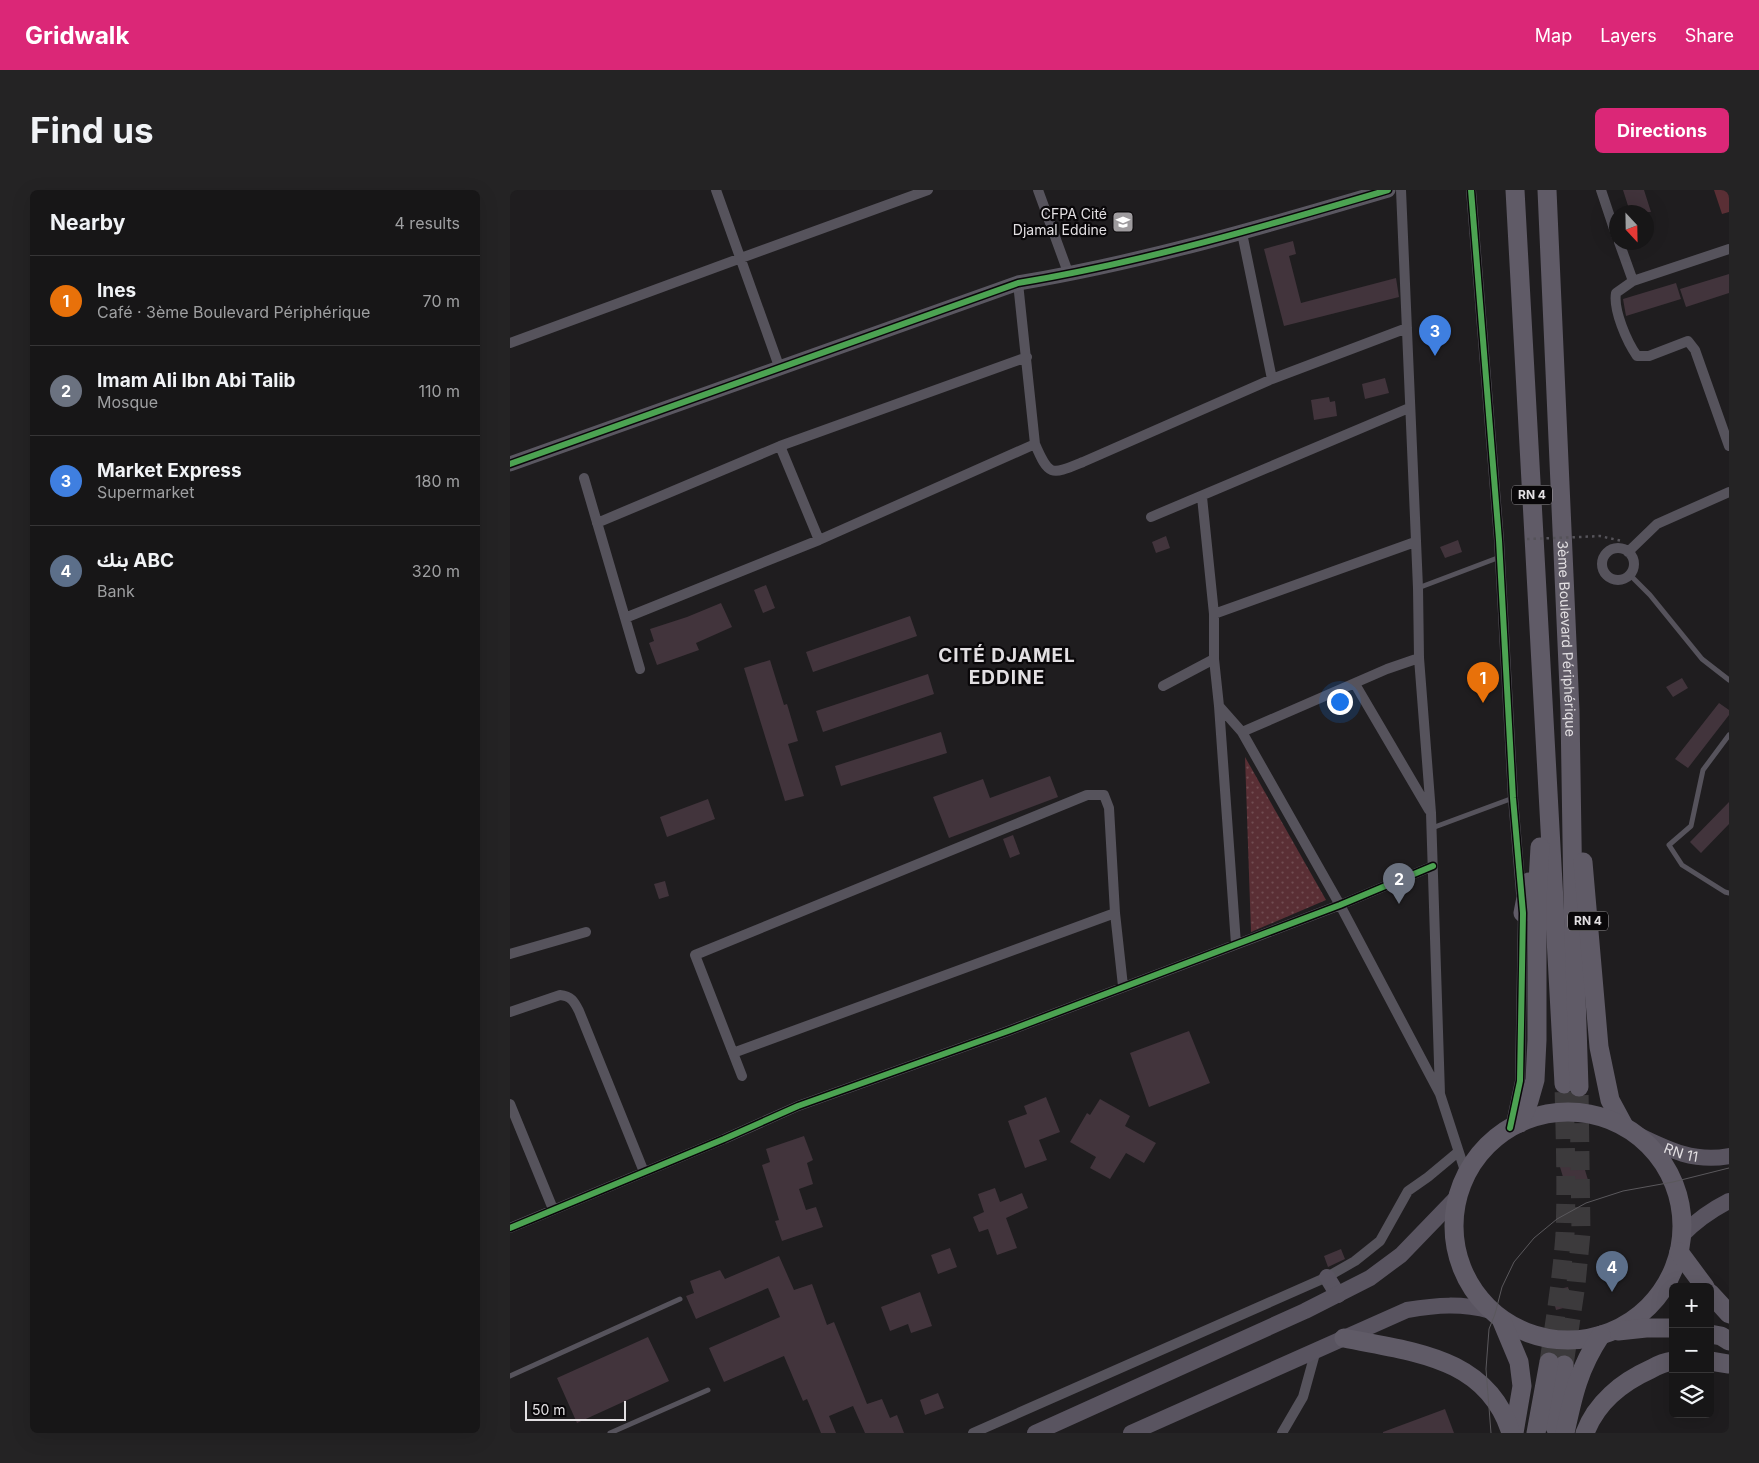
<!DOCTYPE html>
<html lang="en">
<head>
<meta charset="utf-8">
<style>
	:root { --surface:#171617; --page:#242324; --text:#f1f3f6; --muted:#9e9fa1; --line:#363536; --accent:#db2777 }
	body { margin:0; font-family:Inter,"Noto Sans Arabic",sans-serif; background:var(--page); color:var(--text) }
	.controls { position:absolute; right:15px; bottom:15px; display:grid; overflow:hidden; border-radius:8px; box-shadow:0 5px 20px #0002 }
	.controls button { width:45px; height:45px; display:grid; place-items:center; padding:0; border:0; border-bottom:1px solid var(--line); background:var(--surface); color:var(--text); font:25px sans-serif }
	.compass { position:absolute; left:1099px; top:15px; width:45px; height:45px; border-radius:50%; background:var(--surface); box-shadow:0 5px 20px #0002; rotate:158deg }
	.scale { position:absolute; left:15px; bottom:12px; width:101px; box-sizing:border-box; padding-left:5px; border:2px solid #e2dfe2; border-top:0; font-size:14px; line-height:18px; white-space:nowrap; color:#e2dfe2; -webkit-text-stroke:4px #090709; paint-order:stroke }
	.you { position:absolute; left:829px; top:511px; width:18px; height:18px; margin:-12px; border:4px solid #fff; border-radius:50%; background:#1a73e8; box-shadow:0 0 0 8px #1a73e833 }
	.badge { display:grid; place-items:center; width:32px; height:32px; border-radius:50%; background:var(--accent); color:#fff; font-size:16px; font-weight:700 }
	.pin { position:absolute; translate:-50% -41px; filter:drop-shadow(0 1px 2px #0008) }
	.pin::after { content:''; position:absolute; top:26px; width:18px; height:15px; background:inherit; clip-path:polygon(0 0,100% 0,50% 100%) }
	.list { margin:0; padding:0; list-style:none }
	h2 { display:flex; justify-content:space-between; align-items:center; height:65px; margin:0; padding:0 20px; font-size:21px }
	h2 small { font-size:16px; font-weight:400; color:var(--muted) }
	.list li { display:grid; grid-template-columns:32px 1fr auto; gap:15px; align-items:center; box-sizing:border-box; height:90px; padding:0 20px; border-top:1px solid var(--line) }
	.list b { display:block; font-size:19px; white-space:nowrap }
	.list p { margin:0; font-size:16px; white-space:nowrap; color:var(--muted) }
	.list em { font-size:16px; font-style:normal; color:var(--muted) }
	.icon { flex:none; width:28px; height:28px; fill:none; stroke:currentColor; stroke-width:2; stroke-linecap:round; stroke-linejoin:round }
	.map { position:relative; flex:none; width:1219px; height:1243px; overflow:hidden; border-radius:8px }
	header { display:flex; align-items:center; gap:30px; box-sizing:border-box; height:70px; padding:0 25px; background:var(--accent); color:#fff }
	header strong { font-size:24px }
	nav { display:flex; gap:28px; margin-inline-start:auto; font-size:18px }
	.intro { display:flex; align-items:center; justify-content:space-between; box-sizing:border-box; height:120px; padding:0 30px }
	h1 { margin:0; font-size:35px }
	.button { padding:12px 22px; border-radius:8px; background:var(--accent); color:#fff; font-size:18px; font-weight:700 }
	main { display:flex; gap:30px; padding:0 30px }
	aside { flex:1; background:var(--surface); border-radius:8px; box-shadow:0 5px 20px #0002 }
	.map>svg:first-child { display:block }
	.grass { fill:url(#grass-dots) }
	.garden { fill:#5a2f35 }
	.building { fill:#42343c }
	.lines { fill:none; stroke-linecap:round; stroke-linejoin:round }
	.highway-tunnel { stroke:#3c3a3c; stroke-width:19; stroke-dasharray:19 9; stroke-linecap:butt }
	.path { stroke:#555359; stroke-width:2.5; stroke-dasharray:2.5 4; stroke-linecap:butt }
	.lane { stroke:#56535c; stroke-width:5 }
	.street { stroke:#56535c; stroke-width:10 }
	.secondary { stroke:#5a5761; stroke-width:15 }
	.primary { stroke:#595460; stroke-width:16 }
	.highway { stroke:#605b67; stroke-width:19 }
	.tram { stroke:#5a585c; stroke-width:1 }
	.path-bridge { stroke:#555359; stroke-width:2.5; stroke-dasharray:2.5 4; stroke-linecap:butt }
	.cycleway-casing { stroke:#090709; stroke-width:9 }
	.cycleway { stroke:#4ca352; stroke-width:6 }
	.labels { text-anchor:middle; stroke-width:4.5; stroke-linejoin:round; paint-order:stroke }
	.shield { fill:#090709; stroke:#a19ea1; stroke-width:1 }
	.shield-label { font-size:12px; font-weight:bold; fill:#e2dfe2 }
	.poi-label { font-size:14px; fill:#e2dfe2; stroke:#090709; text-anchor:end }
	.street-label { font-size:14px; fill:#e2dfe2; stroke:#090709 }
	.district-label { font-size:19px; font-weight:bold; letter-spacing:1px; fill:#e2dfe2; stroke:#090709 }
</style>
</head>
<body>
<header>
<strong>Gridwalk</strong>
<nav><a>Map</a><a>Layers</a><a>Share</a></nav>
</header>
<div class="intro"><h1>Find us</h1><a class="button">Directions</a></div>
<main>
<aside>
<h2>Nearby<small>4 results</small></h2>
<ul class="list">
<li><span class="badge" style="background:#e8710a">1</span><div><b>Ines</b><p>Café · 3ème Boulevard Périphérique</p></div><em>70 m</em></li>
<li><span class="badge" style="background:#6b7280">2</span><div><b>Imam Ali Ibn Abi Talib</b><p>Mosque</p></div><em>110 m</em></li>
<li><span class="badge" style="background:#3f7fe0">3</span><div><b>Market Express</b><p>Supermarket</p></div><em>180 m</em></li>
<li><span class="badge" style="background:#5c6f8a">4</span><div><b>بنك ABC</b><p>Bank</p></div><em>320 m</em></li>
</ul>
</aside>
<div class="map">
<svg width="1219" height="1243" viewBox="0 0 1219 1243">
	<defs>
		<pattern id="grass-dots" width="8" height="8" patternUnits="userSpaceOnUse" patternTransform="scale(1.25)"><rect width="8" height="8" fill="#5a2f35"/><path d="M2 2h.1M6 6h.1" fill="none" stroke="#714d52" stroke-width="1.8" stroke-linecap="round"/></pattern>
	</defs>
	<rect width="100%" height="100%" fill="#1f1d1f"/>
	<path class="grass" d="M 735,567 L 816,710 L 741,742 Z"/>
	<path class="garden" d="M 1204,0 L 1219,0 L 1219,22 L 1212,24 Z"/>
	<path class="building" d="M 1113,0 L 1134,0 L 1141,22 L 1120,22 Z
		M 783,51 L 786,64 L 779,66 L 791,113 L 886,88 L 889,107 L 774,136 L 754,59 Z
		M 1219,84 L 1219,103 L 1176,117 L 1170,99 Z
		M 1166,93 L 1171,109 L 1116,126 L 1113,109 Z
		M 875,188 L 879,203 L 855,209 L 852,194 Z
		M 819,207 L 820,212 L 825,211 L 827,226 L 804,230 L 801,210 Z
		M 656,346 L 660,358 L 646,363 L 642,352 Z
		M 948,350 L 952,362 L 935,368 L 930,357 Z
		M 256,395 L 265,418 L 253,423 L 244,400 Z
		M 211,413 L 222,437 L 186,453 L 189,460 L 147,475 L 139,453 L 144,451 L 140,439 L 177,427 Z
		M 400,426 L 407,446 L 303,482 L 296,462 Z
		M 260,470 L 274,515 L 277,514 L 288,551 L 278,554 L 294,606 L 275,611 L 234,478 Z
		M 418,484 L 424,504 L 313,542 L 306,521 Z
		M 1172,488 L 1178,498 L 1163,507 L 1156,497 Z
		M 1209,513 L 1219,520 L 1219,525 L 1178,578 L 1165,569 Z
		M 431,542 L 437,563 L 331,596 L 325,576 Z
		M 540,586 L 548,607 L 439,648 L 423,607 L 473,589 L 480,608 Z
		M 198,609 L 205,629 L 157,647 L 150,627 Z
		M 1219,612 L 1219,634 L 1191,663 L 1180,652 Z
		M 503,645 L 510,664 L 500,668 L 493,649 Z
		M 155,691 L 159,706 L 149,709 L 144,694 Z
		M 679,841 L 700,893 L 639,917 L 620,863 Z
		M 536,907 L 550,942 L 529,950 L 537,970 L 515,978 L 498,931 L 517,924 L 514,916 Z
		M 590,909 L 620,926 L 615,936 L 646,953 L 634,973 L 616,963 L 600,989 L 580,978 L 586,967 L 560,952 L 577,923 L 580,925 Z
		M 294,946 L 303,970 L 297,973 L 303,994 L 289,999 L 296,1020 L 306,1017 L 313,1037 L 272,1051 L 265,1031 L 269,1030 L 252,975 L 260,972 L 256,959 Z
		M 1072,970 L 1078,990 L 1056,997 L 1050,977 Z
		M 485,998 L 490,1012 L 512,1003 L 518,1018 L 496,1028 L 507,1058 L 487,1065 L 478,1039 L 469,1042 L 463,1027 L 474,1022 L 468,1004 Z
		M 440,1058 L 447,1077 L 428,1084 L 421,1065 Z
		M 831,1059 L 835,1069 L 818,1077 L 814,1066 Z
		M 269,1066 L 284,1100 L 302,1094 L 317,1135 L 324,1132 L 357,1214 L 372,1209 L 380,1228 L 387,1225 L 394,1243 L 355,1243 L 343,1216 L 319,1226 L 326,1243 L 311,1243 L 297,1209 L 293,1211 L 274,1166 L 214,1192 L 199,1158 L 270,1127 L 258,1098 L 186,1129 L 176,1106 L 184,1103 L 180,1091 L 210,1080 L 215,1089 Z
		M 1058,1097 L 1060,1104 L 1062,1103 L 1065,1115 L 1046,1120 L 1041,1101 Z
		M 410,1102 L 422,1136 L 401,1143 L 398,1134 L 380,1141 L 371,1117 Z
		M 138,1147 L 159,1191 L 67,1233 L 47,1188 Z
		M 428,1203 L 434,1218 L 415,1225 L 410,1210 Z
		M 935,1219 L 944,1243 L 873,1243 L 873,1242 Z"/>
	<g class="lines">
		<path class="highway-tunnel" d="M 1039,1172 C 1045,1130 1052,1087 1055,1044 C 1057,994 1055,944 1054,894
			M 1054,1175 L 1066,1094 L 1071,1043 L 1069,897"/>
		<path class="path" d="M 1069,347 L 1090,346 L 1112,351"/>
		<path class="lane" d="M 1120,385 L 1140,405 L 1192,469 L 1219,490
			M 908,398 L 990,367
			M 1219,545 L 1193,580 L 1181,636 L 1159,655 L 1172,675 L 1215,702 L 1219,703
			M 922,638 L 1003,608
			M 0,1186 L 170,1109
			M 100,1243 L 198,1200"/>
		<path class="street" d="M 206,0 L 270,179
			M 528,0 L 559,85
			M 891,0 L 908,398 L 909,468 L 921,623 L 930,904
			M 961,0 L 989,350 L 1003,608 L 1011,703
			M 1091,0 L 1106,45
			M 732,43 L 762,189
			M 1109,52 L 1123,91
			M 1219,59 L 1123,91 L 1106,103 C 1103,120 1117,152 1127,166 L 1139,166 L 1178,151 L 1185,160 L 1219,256
			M 508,93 L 525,254 C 539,287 541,285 573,272 L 762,189 L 897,138
			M 0,153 L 231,68 L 418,0
			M 270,256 L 309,350
			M 74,288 L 130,479
			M 692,307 L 704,424 L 704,469 L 709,516 L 726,754
			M 641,327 L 899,218
			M 87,333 L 270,256 L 517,167
			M1092 374a16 16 0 1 1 32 0a16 16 0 1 1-32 0Z
			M 1118,362 L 1147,334 L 1219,302
			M 704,424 L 905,352
			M 115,428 L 309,350 L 525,254
			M 845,494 L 919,620
			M 653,496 L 704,469
			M 709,516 L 732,542 L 830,715 L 930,904 L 956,984
			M 732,542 L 877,479 L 909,468
			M 0,764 L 76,742
			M 0,822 L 50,805 C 61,806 64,811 69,821 L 134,982
			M 223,863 L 605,723
			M 232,886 L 185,765 L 577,605 L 594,605 L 599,618 L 605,723 L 613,796
			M 0,914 L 43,1019
			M 1000,938 L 1010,891 L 1013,720
			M 0,1038 L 214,949 L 288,916 L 498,841 L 830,715 L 923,676
			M 463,1243 L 817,1087 L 845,1071 L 870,1051 L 898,1001 L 918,987 L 948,962
			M 772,1243 L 793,1207 L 806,1160"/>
		<path class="secondary" d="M 0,274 L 508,93 C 634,72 756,36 878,0"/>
		<g class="primary">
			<path id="s1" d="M 1126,944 C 1157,959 1184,973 1219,966"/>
			<path d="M 1172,1045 C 1186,1031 1201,1020 1219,1011"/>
			<path d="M 817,1087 L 828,1105"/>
			<path d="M 525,1243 L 795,1121 L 860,1088 L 891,1065 L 947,1007"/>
			<path d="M 621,1243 L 897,1120 C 927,1115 951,1113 981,1121"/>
		</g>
		<g class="highway">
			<path d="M 1005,0 L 1054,894"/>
			<path id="s2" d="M 1037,0 L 1060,521 L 1063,712 L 1069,897"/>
			<path d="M 1073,672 L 1089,857 L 1100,910 L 1114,936"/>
			<path d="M 1013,723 L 1019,692"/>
			<circle cx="1058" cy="1036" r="114"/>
			<path d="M 1010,933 L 1019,911 L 1025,890 L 1027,850 L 1027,709 L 1030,657"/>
			<path d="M 1169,1062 L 1195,1097"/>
			<path d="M 1200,1103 L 1219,1124"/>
			<path d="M 991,1129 L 1009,1172 L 1012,1196 L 1004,1243"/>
			<path d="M 1108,1141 L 1136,1138 L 1163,1138"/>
			<path d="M 1200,1144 L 1211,1146 L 1219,1151"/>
			<path d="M 834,1148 C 901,1162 977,1166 1001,1243"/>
			<path d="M 1200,1171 L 1219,1174"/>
			<path d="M 1045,1237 L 1054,1175"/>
			<path d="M 1026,1243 L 1039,1172"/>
			<path d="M 1055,1243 C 1063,1205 1069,1178 1091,1145"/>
			<path d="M 1075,1243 C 1086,1213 1112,1192 1141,1179 C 1148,1175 1155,1172 1163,1171"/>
		</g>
		<path class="tram" d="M 981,1243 L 976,1179 L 979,1139 L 985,1124 L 992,1097 L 1004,1072 L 1024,1048 L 1047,1029 L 1076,1013 L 1113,1001 L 1163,992 L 1219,978"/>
		<path class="path-bridge" d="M 1017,349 L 1069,347"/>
		<g class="cycleway-casing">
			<path id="cycleway" d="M 961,0 L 989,350 L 1003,608 L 1013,723 L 1010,891 L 1000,938
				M 0,274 L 508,93 C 634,72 756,36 878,0
				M 0,1038 L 214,949 L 288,916 L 498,841 L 830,715 L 923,676"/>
		</g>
		<use href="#cycleway" class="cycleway"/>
	</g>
	<defs>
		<g id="university-square" transform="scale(1.125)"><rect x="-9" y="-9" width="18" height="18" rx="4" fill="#9e9b9e" stroke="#090709"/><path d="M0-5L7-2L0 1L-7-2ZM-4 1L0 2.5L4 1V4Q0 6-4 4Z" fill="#fff"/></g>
	</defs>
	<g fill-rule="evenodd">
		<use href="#university-square" x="613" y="32"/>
	</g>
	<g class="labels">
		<g class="shield">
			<rect x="1002" y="295.5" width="40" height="19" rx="4"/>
			<rect x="1058" y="721.5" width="40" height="19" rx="4"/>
		</g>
		<g class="shield-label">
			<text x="1022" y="309">RN 4</text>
			<text x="1078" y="735">RN 4</text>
		</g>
		<g class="poi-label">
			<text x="597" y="29">CFPA Cité<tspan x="597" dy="16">Djamal Eddine</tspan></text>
		</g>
		<g class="street-label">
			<text dy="5" stroke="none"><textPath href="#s2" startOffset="449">3ème Boulevard Périphérique</textPath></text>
			<text dy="5" stroke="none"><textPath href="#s1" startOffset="49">RN 11</textPath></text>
		</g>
		<g class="district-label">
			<text x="497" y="472">CITÉ DJAMEL<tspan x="497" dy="22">EDDINE</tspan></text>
		</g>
	</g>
</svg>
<div class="controls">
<button>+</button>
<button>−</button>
<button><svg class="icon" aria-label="layers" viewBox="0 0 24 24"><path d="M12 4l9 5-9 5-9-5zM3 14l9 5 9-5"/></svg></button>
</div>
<svg class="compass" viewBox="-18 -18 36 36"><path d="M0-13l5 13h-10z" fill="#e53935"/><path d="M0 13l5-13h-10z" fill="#9e9fa1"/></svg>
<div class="scale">50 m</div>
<div class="you"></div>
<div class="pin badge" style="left:973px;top:513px;background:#e8710a">1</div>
<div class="pin badge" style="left:889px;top:714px;background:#6b7280">2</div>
<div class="pin badge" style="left:925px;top:166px;background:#3f7fe0">3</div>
<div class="pin badge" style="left:1102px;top:1102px;background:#5c6f8a">4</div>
</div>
</main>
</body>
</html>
